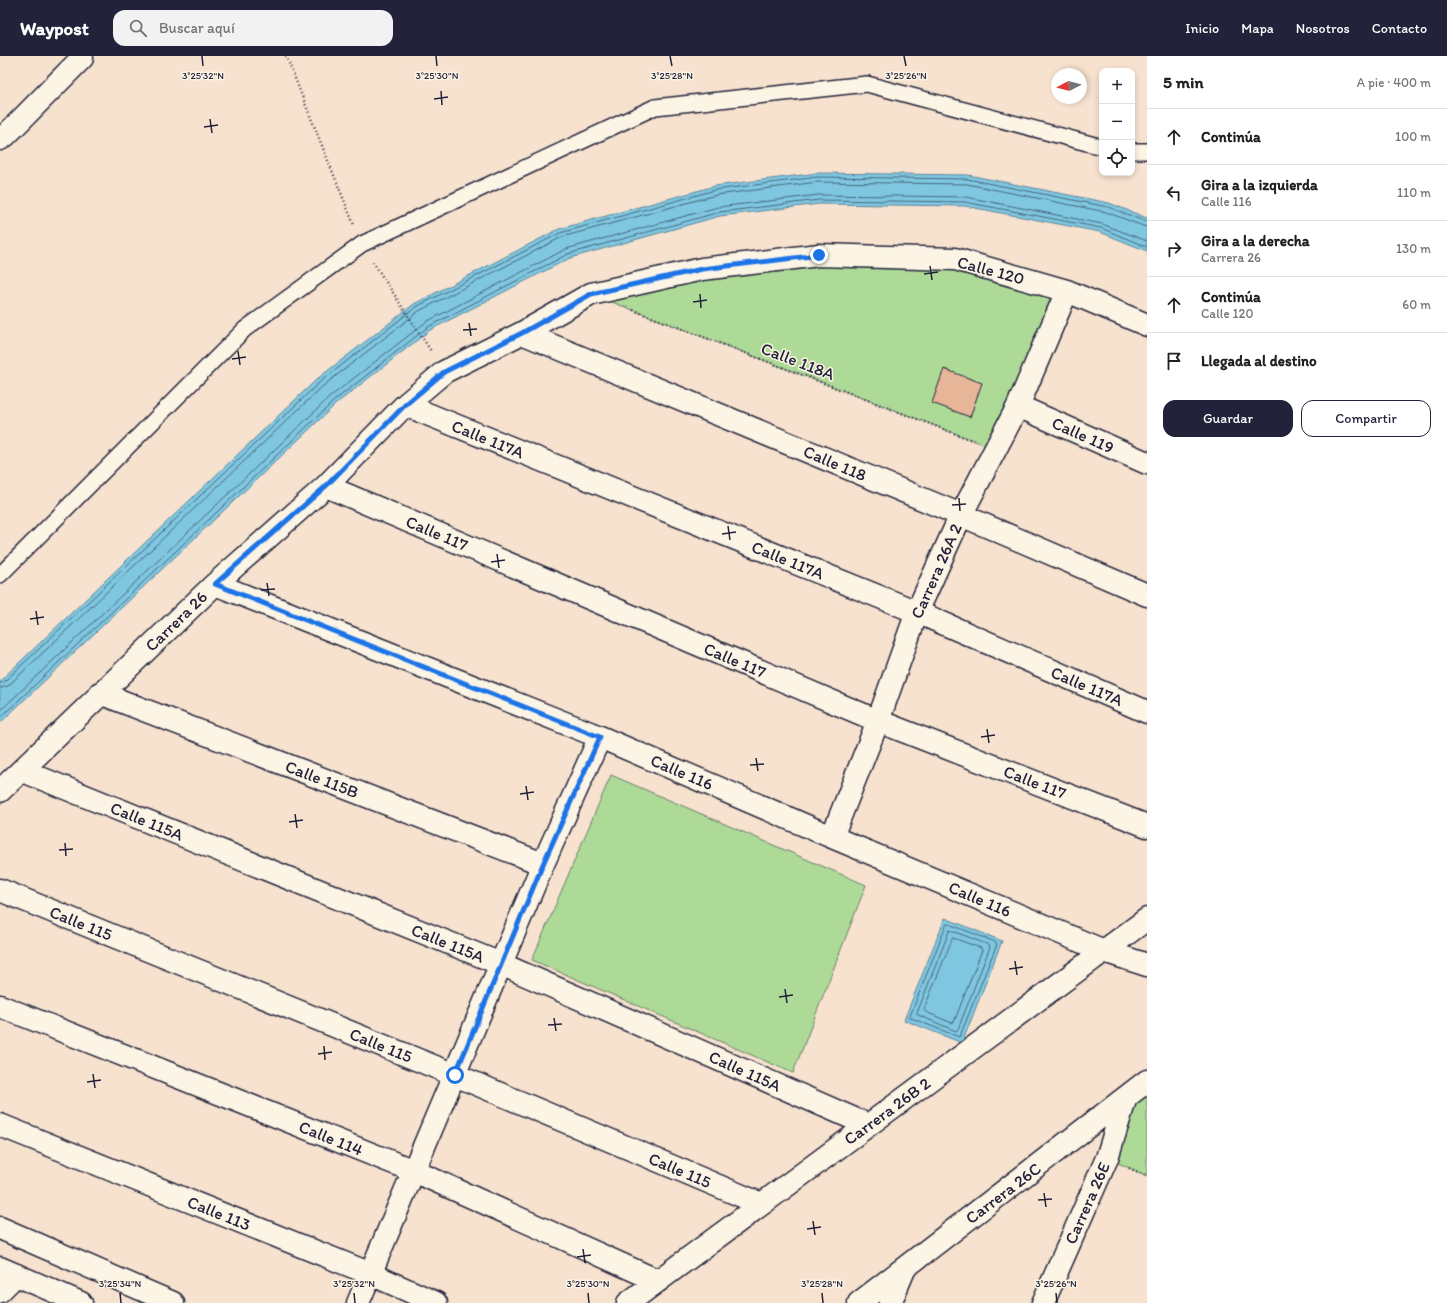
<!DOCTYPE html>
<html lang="es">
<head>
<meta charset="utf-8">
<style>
	:root { --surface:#fff; --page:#f2f2f2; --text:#202124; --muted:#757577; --line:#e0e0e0; --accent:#22223b }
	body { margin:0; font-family:Itim,sans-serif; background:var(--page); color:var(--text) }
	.controls { position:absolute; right:12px; top:12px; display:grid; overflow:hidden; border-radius:8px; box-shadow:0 2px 6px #0003 }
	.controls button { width:36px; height:36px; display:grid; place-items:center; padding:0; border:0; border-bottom:1px solid var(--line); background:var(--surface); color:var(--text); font:20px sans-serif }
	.compass { position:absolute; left:1051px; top:12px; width:36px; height:36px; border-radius:50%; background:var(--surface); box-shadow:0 2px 6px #0003; rotate:263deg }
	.stop { position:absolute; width:12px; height:12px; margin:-9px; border:3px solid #1a73e8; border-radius:50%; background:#fff }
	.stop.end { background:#1a73e8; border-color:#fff; box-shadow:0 1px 4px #0008 }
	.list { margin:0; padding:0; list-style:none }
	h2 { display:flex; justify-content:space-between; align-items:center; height:52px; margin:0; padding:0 16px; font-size:17px }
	h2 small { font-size:13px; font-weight:400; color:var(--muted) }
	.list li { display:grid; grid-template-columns:26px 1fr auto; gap:12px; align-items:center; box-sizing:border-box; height:56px; padding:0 16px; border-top:1px solid var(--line) }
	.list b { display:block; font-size:15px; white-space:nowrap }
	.list p { margin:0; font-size:13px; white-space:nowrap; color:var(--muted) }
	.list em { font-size:13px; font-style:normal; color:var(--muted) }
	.actions { display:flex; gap:8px; padding:12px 16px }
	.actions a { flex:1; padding:9px 0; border:1px solid var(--accent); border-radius:12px; text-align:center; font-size:14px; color:var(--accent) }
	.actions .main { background:var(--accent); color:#fff }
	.icon { flex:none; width:22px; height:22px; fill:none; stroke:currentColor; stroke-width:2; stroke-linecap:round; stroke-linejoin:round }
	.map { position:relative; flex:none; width:1147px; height:1247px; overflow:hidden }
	header { display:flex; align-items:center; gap:24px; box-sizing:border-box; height:56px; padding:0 20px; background:var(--accent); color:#fff }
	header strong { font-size:19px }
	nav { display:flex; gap:22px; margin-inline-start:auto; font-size:14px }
	.search { width:280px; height:36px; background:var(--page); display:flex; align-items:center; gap:10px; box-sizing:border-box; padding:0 14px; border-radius:12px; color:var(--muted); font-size:15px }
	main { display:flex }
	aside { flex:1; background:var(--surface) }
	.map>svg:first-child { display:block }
	.green { fill:#aeda98; stroke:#687e6a }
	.water { fill:#7fc7e0; stroke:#5a859e }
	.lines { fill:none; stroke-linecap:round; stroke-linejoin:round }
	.shore { stroke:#47647d; stroke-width:1 }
	.building { fill:#e7b699; stroke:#22223b }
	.service-casing { stroke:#22223b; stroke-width:18 }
	.minor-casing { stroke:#22223b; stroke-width:25 }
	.tertiary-casing { stroke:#22223b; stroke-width:25 }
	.path { stroke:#22223b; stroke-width:2.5; stroke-dasharray:1 3; stroke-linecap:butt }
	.service { stroke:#fcf5e5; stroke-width:15 }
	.minor { stroke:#fcf5e5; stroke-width:22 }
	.tertiary { stroke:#fcf5e5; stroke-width:22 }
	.route { stroke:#1a73e8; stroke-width:5 }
	.ticks { fill:none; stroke:#22223b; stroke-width:1.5 }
	.labels { text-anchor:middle; stroke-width:3; stroke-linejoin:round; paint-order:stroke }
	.street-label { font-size:17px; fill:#22223b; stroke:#fcf5e5 }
	.ticks-label { font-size:10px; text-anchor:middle; fill:#22223b; stroke:#fcf5e5; stroke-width:3; stroke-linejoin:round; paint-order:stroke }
</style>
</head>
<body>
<header>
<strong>Waypost</strong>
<div class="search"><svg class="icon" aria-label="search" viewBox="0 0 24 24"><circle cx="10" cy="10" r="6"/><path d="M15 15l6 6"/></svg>Buscar aquí</div>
<nav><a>Inicio</a><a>Mapa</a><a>Nosotros</a><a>Contacto</a></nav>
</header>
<main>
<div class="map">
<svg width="1147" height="1247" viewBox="0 0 1147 1247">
	<rect width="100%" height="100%" fill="#f6e2ce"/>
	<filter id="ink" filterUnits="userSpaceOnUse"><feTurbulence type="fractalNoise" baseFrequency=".025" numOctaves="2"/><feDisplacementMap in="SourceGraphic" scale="8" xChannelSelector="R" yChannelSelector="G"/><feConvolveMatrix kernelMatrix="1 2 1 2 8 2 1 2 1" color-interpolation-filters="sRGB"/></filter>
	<g filter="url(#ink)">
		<path class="green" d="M 955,203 L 1067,235 L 996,393 L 591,238 L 702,213 Z
			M 611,719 L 866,829 L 793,1017 L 532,904 Z
			M 1147,1025 L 1147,1120 L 1107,1102 L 1125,1044 Z"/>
		<path class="water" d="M 818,117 L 968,119 L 1109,147 L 1147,162 L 1147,195 L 1100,176 L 965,150 L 819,148 L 720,160 L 570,202 L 430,274 L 337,347 L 0,667 L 0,625 L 317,323 L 414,248 L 559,173 L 715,130 Z
			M 945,862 L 1002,885 L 962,987 L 904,964 Z"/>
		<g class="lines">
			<path class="shore" d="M 0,627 L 4,626 L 320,326 L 416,251 L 560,177 L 715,134 L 818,121 L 967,123 L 1108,151 L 1147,166
				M 0,632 L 8,630 L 323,330 L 419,255 L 562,181 L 716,139 L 818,126 L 967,128 L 1106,156 L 1143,170 L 1147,171
				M 0,655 L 331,340 L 426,266 L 566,193 L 718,151 L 819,139 L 966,141 L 1102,168 L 1147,185
				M 0,662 L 335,344 L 428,271 L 568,198 L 720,156 L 819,144 L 965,146 L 1101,172 L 1147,191
				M 947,868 L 949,868 L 995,886 L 997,888 L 960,980 L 959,981 L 911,962 L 910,961 Z
				M 950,874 L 989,889 L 990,891 L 958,973 L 956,975 L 918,959 L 917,958 Z
				M 953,882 L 981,892 L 982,894 L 954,966 L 952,967 L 926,956 L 924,954 Z"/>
		</g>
		<path class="building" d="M 944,313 L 982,327 L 970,361 L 932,347 Z"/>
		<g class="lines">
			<g class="service-casing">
				<path id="service" d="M 1132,95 L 1147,95
					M 0,519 L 245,273 L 362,188 L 655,51 L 867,28 L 1102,91"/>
			</g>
			<g class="minor-casing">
				<path id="minor" d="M 0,83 L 6,79 L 82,2 L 80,0
					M 522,277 L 961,459 L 1147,539
					M 405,349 L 917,556 L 1147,656
					M 1018,350 L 1147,407
					M 326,430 L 878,665 L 1147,770
					M 215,528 L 600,681 L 832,781 L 1104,895 L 1147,909
					M 100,637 L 543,808
					M 23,715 L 501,908 L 868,1069
					M 0,735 L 215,528 L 326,430 L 405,349 L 444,316 L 522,277 L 591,238 L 702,213 L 819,199 L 955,203 L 1067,235 L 1147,269
					M 832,781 L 878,665 L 917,556 L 961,459 L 1018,350 L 1067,235
					M 0,834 L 455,1019 L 761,1148
					M 0,950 L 414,1115 L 658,1225
					M 0,1069 L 371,1218 L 436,1247
					M 0,1235 L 16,1219
					M 358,1247 L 543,808 L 600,681
					M 628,1247 L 1147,863
					M 859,1247 L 1147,1025
					M 890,1247 L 904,1214
					M 1043,1247 L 1107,1102 L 1125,1044"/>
			</g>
			<g class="tertiary-casing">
				<path id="tertiary" d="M 0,1172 L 173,1247
					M 0,1212 L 81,1247"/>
			</g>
			<path class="path" d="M 286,0 L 354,169
				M 373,206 L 431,295
				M 633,254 L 974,385
				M 1129,1112 L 1147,1120"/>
			<use href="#service" class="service"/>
			<use href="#minor" class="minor"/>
			<use href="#tertiary" class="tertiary"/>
		</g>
	</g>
	<g class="lines" filter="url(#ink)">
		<path class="route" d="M 455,1019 L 543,808 L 600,681 L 215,528 L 326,430 L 405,349 L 444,316 L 522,277 L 591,238 L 702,213 L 819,199"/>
	</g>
	<path class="ticks" d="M 202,0 L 203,10M 436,0 L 437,10M 670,0 L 672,10M 904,0 L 906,10M 441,35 L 442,49M 434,43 L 448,41M 210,63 L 212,77M 204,71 L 218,69M 930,210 L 932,224M 924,218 L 938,216M 700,238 L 701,252M 693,246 L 707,244M 469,267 L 471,280M 463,274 L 477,273M 238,295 L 240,309M 232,303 L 246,301M 959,442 L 960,455M 952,449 L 966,448M 728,470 L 730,484M 722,478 L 736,476M 497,498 L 499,512M 491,506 L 505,504M 267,527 L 269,540M 261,534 L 275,533M 36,555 L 38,569M 30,563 L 44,561M 987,673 L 989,687M 981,681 L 995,679M 756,702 L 758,715M 750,709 L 764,708M 526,730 L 528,744M 520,738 L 534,736M 295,758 L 297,772M 289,766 L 303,764M 65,787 L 66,800M 59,794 L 73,793M 1015,905 L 1017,919M 1009,913 L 1023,911M 785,933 L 787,947M 779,941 L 793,939M 554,962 L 556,975M 548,969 L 562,968M 324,990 L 325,1004M 318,998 L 332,996M 93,1018 L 95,1032M 87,1026 L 101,1024M 1044,1137 L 1046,1151M 1038,1144 L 1052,1143M 813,1165 L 815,1179M 807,1173 L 821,1171M 583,1193 L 585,1207M 577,1201 L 591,1199M 120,1237 L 121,1247M 354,1237 L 355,1247M 588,1237 L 589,1247M 822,1237 L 823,1247M 1056,1237 L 1057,1247"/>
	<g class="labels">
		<g class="street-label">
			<text transform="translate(991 214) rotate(15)" y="6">Calle 120</text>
			<text transform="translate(798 305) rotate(21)" y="6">Calle 118A</text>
			<text transform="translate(1083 379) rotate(24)" y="6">Calle 119</text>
			<text transform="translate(488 383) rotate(22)" y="6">Calle 117A</text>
			<text transform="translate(835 407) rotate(23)" y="6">Calle 118</text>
			<text transform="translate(437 477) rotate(23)" y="6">Calle 117</text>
			<text transform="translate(788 504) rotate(22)" y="6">Calle 117A</text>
			<text transform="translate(936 515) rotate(-66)" y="6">Carrera 26A 2</text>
			<text transform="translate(176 565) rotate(-44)" y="6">Carrera 26</text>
			<text transform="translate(735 604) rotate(23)" y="6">Calle 117</text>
			<text transform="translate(1087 630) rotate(23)" y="6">Calle 117A</text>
			<text transform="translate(682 716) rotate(23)" y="6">Calle 116</text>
			<text transform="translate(322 723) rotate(21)" y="6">Calle 115B</text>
			<text transform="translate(1035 726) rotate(21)" y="6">Calle 117</text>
			<text transform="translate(147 765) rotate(22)" y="6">Calle 115A</text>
			<text transform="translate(980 843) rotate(23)" y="6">Calle 116</text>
			<text transform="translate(81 867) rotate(22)" y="6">Calle 115</text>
			<text transform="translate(448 887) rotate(22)" y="6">Calle 115A</text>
			<text transform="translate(381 989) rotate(22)" y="6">Calle 115</text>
			<text transform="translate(745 1015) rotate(24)" y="6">Calle 115A</text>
			<text transform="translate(887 1055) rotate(-36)" y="6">Carrera 26B 2</text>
			<text transform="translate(331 1082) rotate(22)" y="6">Calle 114</text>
			<text transform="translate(680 1114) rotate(23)" y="6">Calle 115</text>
			<text transform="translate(1003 1137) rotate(-37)" y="6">Carrera 26C</text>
			<text transform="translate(1087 1147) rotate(-66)" y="6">Carrera 26E</text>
			<text transform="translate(219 1157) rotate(22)" y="6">Calle 113</text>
		</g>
	</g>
	<g class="ticks-label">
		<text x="203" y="23">3°25'32"N</text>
		<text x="437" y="23">3°25'30"N</text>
		<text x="672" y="23">3°25'28"N</text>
		<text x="906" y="23">3°25'26"N</text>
		<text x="120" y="1231">3°25'34"N</text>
		<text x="354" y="1231">3°25'32"N</text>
		<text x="588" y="1231">3°25'30"N</text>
		<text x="822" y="1231">3°25'28"N</text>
		<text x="1056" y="1231">3°25'26"N</text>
	</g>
</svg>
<div class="controls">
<button>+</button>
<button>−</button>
<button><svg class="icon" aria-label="locate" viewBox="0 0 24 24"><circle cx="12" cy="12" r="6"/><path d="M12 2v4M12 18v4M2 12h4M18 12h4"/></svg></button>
</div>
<svg class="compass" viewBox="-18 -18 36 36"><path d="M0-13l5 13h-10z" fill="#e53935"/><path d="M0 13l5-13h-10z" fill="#757577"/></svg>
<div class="stop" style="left:455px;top:1019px"></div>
<div class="stop end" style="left:819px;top:199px"></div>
</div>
<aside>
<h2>5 min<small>A pie · 400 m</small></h2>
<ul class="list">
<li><svg class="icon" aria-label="ahead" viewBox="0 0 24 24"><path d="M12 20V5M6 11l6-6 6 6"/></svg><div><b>Continúa</b></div><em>100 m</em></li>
<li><svg class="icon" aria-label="left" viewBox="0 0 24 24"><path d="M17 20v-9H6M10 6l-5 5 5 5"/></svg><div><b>Gira a la izquierda</b><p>Calle 116</p></div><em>110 m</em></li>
<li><svg class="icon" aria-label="right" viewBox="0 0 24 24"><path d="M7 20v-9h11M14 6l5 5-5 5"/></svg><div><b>Gira a la derecha</b><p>Carrera 26</p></div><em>130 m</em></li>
<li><svg class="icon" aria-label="ahead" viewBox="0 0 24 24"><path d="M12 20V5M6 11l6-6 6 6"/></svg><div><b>Continúa</b><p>Calle 120</p></div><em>60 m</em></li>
<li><svg class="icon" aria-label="arrive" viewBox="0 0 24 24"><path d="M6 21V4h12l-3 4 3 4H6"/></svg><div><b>Llegada al destino</b></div></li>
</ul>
<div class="actions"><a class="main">Guardar</a><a>Compartir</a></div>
</aside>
</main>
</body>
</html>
